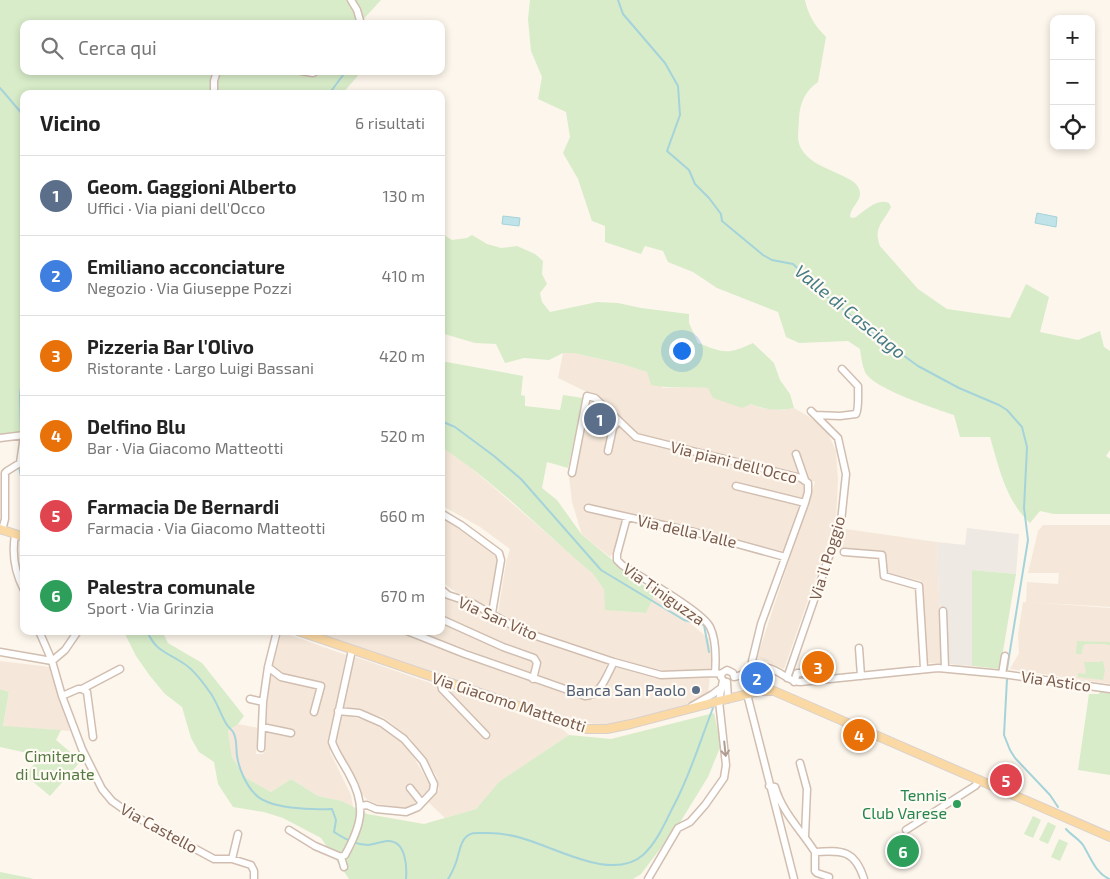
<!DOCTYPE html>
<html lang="it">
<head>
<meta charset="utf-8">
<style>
	:root { --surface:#fff; --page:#f6f6f6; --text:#222; --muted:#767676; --line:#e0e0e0; --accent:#e76f51 }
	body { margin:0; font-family:"Exo 2",sans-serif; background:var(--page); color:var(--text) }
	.controls { position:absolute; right:15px; top:15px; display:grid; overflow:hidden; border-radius:10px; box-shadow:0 2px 8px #0003 }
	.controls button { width:45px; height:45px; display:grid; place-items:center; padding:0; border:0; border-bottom:1px solid var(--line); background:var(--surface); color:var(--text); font:25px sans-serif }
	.you { position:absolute; left:681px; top:350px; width:18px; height:18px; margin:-12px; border:4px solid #fff; border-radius:50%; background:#1a73e8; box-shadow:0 0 0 8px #1a73e833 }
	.badge { display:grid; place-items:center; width:32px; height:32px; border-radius:50%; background:var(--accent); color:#fff; font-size:16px; font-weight:700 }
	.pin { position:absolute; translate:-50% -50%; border:2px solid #fff; box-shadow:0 1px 5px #0006 }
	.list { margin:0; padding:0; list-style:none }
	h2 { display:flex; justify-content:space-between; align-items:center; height:65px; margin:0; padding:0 20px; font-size:21px }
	h2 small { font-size:16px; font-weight:400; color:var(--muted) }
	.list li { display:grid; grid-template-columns:32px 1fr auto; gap:15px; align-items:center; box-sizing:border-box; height:80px; padding:0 20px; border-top:1px solid var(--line) }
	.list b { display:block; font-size:19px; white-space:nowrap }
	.list p { margin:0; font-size:16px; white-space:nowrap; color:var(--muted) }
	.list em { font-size:16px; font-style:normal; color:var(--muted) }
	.icon { flex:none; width:28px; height:28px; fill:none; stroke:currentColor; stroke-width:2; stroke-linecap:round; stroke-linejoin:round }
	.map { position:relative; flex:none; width:1110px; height:879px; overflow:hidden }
	.search { position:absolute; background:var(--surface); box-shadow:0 2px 8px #0003; left:20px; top:20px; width:425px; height:55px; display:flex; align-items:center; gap:12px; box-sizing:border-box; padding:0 18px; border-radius:10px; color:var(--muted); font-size:19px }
	.panel { position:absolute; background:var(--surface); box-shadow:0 2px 8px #0003; left:20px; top:90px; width:425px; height:545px; border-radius:10px }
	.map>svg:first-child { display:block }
	.residential { fill:#f5e8da }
	.industrial { fill:#efe9e4 }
	.green { fill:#d8ecc9 }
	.water { fill:#bfe3e8; stroke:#a5d3da }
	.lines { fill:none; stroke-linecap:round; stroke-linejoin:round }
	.stream { stroke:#a5d3da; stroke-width:2 }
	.minor-casing { stroke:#d1beb0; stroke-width:9 }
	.major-casing { stroke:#dad1cd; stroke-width:10 }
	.minor { stroke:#fff; stroke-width:6 }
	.major { stroke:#fbd9a5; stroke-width:8 }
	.oneway { stroke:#af9d94 }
	.service-dot { fill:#5c6f8a; stroke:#fffaf3; stroke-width:2 }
	.leisure-dot { fill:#2e9e5b; stroke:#fffaf3; stroke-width:2 }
	.labels { text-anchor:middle; stroke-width:4.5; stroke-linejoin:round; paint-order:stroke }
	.street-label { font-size:16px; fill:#7a5c4d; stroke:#fffaf3 }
	.service-label { font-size:16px; fill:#4e5e75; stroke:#fffaf3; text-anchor:end }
	.park-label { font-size:16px; fill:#537a41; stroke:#fffaf3 }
	.leisure-label { font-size:16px; fill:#27864d; stroke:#fffaf3; text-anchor:end }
	.water-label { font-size:18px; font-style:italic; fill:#437c86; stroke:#fffaf3 }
</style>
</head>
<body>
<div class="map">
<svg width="1110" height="879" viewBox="0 0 1110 879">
	<rect width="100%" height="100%" fill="#fdf6ec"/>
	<path class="residential" d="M 563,353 L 574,353 L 622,364 L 648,372 L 663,388 L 695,387 L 709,388 L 761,408 L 782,410 L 794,408 L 808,416 L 827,431 L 836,451 L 838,480 L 836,520 L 784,669 L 757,657 L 815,482 L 799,475 L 635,433 L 595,396 L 558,378 Z
		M 593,401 L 633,438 L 689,454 L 801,481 L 805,484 L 805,489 L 784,553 L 587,504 L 585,511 L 622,517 L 623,519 L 614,552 L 610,557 L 582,535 L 572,502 L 569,477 L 572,477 L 589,402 Z
		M 441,447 L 461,460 L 490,484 L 593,574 L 618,611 L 646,613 L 655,595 L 696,628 L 709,639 L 713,663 L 708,671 L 670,672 L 643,666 L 530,631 L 498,612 L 506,563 L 510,549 L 480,527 L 441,505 Z
		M 441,516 L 491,551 L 497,558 L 498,572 L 490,606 L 462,597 L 441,581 Z
		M 1043,525 L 1110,525 L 1110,607 L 1028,602 L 1110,608 L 1110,684 L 1010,669 L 1019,653 L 1018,634 L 1023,602 L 1026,602 L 1027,582 L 1058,584 L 1059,573 L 1028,573 L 1038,531 Z
		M 846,529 L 937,542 L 940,621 L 948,621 L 947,664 L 927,663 L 921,581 L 887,573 L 884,552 L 841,549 Z
		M 441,592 L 450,600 L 484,613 L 498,623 L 522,636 L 608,662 L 599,683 L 591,691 L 586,692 L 546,680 L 419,631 L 441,631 Z
		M 312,631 L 404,631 L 415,639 L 580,699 L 593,700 L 616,667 L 655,678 L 671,678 L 710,675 L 708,695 L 673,710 L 615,724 L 594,724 L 576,720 Z
		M 282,632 L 346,655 L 330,734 L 330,752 L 351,795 L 353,807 L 342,801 L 318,796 L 291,779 L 271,792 L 246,778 L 232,757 L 228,731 L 238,724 L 259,728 L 256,754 L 263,754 L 270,674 Z
		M 353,656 L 562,729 L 569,735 L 500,782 L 476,809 L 445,818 L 428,802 L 439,790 L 436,775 L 410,738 L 383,717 L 341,707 Z
		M 0,661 L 51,667 L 70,731 L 3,727 L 9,692 L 0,689 Z
		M 341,714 L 372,722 L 406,744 L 431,787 L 411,806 L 404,808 L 377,804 L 366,799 L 359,790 L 335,743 Z"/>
	<path class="industrial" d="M 967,528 L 1019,534 L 1016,574 L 972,570 L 972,666 L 947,664 L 948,621 L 940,622 L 937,542 L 965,545 Z"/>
	<path class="green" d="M 0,0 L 381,0 L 359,24 L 24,24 L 24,71 L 362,71 L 342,94 L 24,94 L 24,431 L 0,435 Z
		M 530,0 L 805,0 C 808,15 815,26 826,37 L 818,82 C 805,91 800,103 799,118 C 799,124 798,131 798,137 C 799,161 828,168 845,177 C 851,180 857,183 859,189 C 864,200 850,206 850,217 L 853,218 L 856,217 C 866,210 877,198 889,203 L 891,207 C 883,223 873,227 880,246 L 918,289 L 947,309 L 1010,318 L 1026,284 L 1049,297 L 1040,332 L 1078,340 L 1100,331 L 1104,347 L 1110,351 L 1110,450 L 1106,456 L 1110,459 L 1110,514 L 1054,514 L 1040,511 L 1030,523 C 1006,501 999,468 990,437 L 960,437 L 954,415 C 936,409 872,388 865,372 C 862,365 861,356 860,349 L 848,341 L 799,343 L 786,337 L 778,312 L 717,288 L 693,272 L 668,262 L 663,251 L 645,246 L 641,254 L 605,242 L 605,226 L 592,221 L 578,179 L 563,153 L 570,137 L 566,112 L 538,99 L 542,77 L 531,51 L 528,19 Z
		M 441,233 L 452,240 L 467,238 L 472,235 L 487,244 L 501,248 L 517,246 L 535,254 L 543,261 L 542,274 L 547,284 L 540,293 L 542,302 L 550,312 L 597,302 L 618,303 L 641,308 L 689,314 L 689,323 L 698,343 C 724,353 727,355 753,343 L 774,363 L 780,380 L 790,394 L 794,408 C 779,411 765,410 751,404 L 742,408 L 713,398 L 708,388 C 689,386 670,389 651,385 L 647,372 L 622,364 L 574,353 L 563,353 L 549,360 L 524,358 L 505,363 L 496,344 L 475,343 L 441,333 Z
		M 441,361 L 523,376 L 521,395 L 525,396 L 525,406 L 560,410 L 563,395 L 583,398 L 568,468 L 547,462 L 542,488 L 557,500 L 582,535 L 655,595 L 646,613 L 605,610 L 604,590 L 593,574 C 543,532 497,483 441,447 Z
		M 972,570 L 1016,574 L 1000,669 L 972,666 Z
		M 125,631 L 162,631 L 168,643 L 202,663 L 244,716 L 238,724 L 228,731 L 232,757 L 246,778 L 271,792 L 291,779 L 318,796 L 342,801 L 367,814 L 424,824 L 476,809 L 499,782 L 569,735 L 611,739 L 714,713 L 721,745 L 708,777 L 679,824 L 641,874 L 633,879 L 349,879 L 321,838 L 283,818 L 264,812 L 233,807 L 218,784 L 214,762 L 199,752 L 191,738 L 182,707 L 165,694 L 150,676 L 136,656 L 124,632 Z
		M 1077,641 L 1110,642 L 1110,652 L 1110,645 L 1107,645 L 1106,644 L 1085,644 L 1083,646 L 1082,654 L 1076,654 Z
		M 1100,661 L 1103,661 L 1105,671 L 1103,680 L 1078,677 L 1078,673 L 1085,674 L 1086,672 L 1084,662 L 1100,662 Z
		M 0,689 L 9,692 L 3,726 L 61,730 L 56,740 L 81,761 L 50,796 L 25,775 L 41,756 L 0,747 Z
		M 1101,689 L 1110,691 L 1110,775 L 1078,770 L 1089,694 L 1099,694 Z
		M 1033,816 L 1041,820 L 1033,838 L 1024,834 Z
		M 1048,822 L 1056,826 L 1048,844 L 1039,840 Z
		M 1059,839 L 1068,843 L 1060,861 L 1051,857 Z
		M 0,872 L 30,878 L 33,879 L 0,879 Z"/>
	<path class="water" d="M 1037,213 L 1057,217 L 1056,227 L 1035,223 Z
		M 503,216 L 520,218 L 519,226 L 502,224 Z"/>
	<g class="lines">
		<path class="stream" d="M 618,0 L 623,14 L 665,63 L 678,86 L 680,115 L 667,151 L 689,170 L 695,184 L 709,198 L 721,214 L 722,221 L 763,255 L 772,260 L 793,264 L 829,298 L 871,332 L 918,366 L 959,388 L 999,405 L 1007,410 L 1022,427 L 1027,447 L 1024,508 L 1028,540 L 1007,669
			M 0,88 L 24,116
			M 329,94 L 346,71
			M 24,172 C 21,177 21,186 24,192
			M 441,421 L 455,427 L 494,456 L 521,479 L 601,570 L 684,620 L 704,625 L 709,652
			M 21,432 L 20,395 L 24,364
			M 19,467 L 24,491
			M 147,631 C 156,652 167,652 183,663 C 193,669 202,681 209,691 C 217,701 220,714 227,725 C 229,728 233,730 234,734 C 237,740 236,749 237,756 C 239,769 246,785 255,794 C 268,809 312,810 332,809 L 336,820 L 334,832 C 343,838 357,845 368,845 C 374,844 381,842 387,841 C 406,840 407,866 406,879
			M 1007,679 L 1004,735 L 1010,750 L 1015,758 L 1050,795 L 1058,807
			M 1066,829 C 1071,835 1079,839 1083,845 C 1091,858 1095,872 1109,879
			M 448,879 C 451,875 453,870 455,865 C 459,857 459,843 466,837 C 471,832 477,833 483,833 C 502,832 521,837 539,844 C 567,854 616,879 643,855 C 657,842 665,823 673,807 C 690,776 700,741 713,708"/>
		<g class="minor-casing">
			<path id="minor" d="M 351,0 L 357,10 L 361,24
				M 301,71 L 313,73 L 316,71
				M 214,94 L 214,81 L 217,71
				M 815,415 L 840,416 L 856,414 C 859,409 858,394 858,386 L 842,369
				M 0,438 L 24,435
				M 608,451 L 613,428 L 618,421
				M 796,454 L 805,480
				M 572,473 L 587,396 L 595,398 L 636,437 L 801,478 L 808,483 L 808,492 L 805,503 L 761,624 L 752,661 L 753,671
				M 736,486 L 805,503
				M 588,508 L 694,532 L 785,557
				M 441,513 L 461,525 L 499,553 L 501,560 L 492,613
				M 627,517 L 617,554 L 617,560 L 622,565 C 639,576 702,611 710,627 C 716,639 716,659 715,673
				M 2,530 L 5,519 L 5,473 L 7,471 L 20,463 L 24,436
				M 15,535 C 12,553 15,573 24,590
				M 844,552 L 882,555 L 884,576 L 919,586 L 924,668
				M 441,589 L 448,595 L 472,603 L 524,632 L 614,662
				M 943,611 L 945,668
				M 441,619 L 503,647 L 534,658 L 537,663 L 533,679
				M 39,631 L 52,661 L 62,696 L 82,749 L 102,789 L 112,801 L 129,813 L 214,859 L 232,859 L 251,865 L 254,871 L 254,879
				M 277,631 L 268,667 L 281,677 L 321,686 L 314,712
				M 407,631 L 465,654 L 585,696 C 601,696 607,674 614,662 L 661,675 L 715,673 L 721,674
				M 859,648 L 861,676
				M 0,652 L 52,661 L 65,650 L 78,631
				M 1002,674 L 1005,656
				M 721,677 L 722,673 L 727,670 L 733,673 L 734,677
				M 734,677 C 745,675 756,666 768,668 C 780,670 788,682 800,682 L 938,668 L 1002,674 L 1110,689
				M 787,678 L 841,522 L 846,474 L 838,438 L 811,411
				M 440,680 L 442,689 L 486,735
				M 727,682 L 728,699
				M 794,682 L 797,673 L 811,673 L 815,681
				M 82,689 L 87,692 L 93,737
				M 747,694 L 794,879
				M 62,696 L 78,689 L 82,689 L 120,669
				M 250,699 L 263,702
				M 692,706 L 713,694 L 721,688
				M 338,711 L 359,713 L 382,723 L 404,739 L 423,761 L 434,784 L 433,791 L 418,807 L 406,812 L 376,809 L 367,805 L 361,806
				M 262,727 L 291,733
				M 261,748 L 263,702 L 268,667
				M 800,763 L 807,789 L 805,836
				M 769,786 L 775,787 C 782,812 801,830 815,852 C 842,850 855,850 864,879
				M 410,788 L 421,802
				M 289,830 L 315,846 L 341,857 L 345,855 C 361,826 367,807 350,776 C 344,764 336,754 332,742 L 352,650
				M 906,830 L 975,786 L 980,780
				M 815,852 L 815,871 L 817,873 L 829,877
				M 341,857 L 344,867
				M 232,859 L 238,834
				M 648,879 L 678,828 L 690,822 L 705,805 L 724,778 L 726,765 L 719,701 L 723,680"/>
		</g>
		<g class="major-casing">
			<path id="major" d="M 0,529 L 24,537
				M 298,631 L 586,729 L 607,729 L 631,724 L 719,701 L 760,691 L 774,691 L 1110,837"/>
		</g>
		<use href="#minor" class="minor"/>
		<use href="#major" class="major"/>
	</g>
	<defs><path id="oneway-shaft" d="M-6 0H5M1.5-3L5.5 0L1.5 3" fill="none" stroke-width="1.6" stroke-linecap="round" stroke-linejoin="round" transform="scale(1.25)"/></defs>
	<use class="oneway" href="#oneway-shaft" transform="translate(725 749) rotate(84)"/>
	<circle class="service-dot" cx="696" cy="690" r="5"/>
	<circle class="leisure-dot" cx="957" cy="804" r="5"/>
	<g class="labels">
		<g class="street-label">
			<text transform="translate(734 462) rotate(14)" y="6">Via piani dell'Occo</text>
			<text transform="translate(687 531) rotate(13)" y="6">Via della Valle</text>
			<text transform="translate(827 558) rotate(-73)" y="6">Via il Poggio</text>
			<text transform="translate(664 594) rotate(35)" y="6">Via Tiniguzza</text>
			<text transform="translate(498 618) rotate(24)" y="6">Via San Vito</text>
			<text transform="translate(1056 681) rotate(8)" y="6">Via Astico</text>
			<text transform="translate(509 702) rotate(18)" y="6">Via Giacomo Matteotti</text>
			<text transform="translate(159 828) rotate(29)" y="6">Via Castello</text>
		</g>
		<g class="service-label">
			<text x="686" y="696">Banca San Paolo</text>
		</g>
		<g class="park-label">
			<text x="55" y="762">Cimitero<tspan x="55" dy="18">di Luvinate</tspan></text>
		</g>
		<g class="leisure-label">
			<text x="947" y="801">Tennis<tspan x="947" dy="18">Club Varese</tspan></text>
		</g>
		<g class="water-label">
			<text transform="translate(850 312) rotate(39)" y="6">Valle di Casciago</text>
		</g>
	</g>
</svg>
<div class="controls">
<button>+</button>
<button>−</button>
<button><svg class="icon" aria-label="locate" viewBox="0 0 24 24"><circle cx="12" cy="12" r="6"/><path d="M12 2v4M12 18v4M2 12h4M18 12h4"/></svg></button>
</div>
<div class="you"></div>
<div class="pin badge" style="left:600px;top:419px;background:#5c6f8a">1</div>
<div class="pin badge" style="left:757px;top:678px;background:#3f7fe0">2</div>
<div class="pin badge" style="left:818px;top:667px;background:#e8710a">3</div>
<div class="pin badge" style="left:859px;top:735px;background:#e8710a">4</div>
<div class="pin badge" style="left:1006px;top:780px;background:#e0444e">5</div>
<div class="pin badge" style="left:903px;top:851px;background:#2e9e5b">6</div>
<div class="search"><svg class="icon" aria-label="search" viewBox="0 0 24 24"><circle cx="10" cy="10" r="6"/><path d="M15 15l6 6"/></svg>Cerca qui</div>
<section class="panel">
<h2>Vicino<small>6 risultati</small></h2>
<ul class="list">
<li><span class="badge" style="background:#5c6f8a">1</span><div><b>Geom. Gaggioni Alberto</b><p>Uffici · Via piani dell'Occo</p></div><em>130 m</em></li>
<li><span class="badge" style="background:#3f7fe0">2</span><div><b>Emiliano acconciature</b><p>Negozio · Via Giuseppe Pozzi</p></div><em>410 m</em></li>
<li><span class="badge" style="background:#e8710a">3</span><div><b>Pizzeria Bar l'Olivo</b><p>Ristorante · Largo Luigi Bassani</p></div><em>420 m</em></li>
<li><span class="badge" style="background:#e8710a">4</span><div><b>Delfino Blu</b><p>Bar · Via Giacomo Matteotti</p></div><em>520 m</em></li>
<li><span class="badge" style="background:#e0444e">5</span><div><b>Farmacia De Bernardi</b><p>Farmacia · Via Giacomo Matteotti</p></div><em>660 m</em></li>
<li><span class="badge" style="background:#2e9e5b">6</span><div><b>Palestra comunale</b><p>Sport · Via Grinzia</p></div><em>670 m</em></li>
</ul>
</section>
</div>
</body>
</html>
